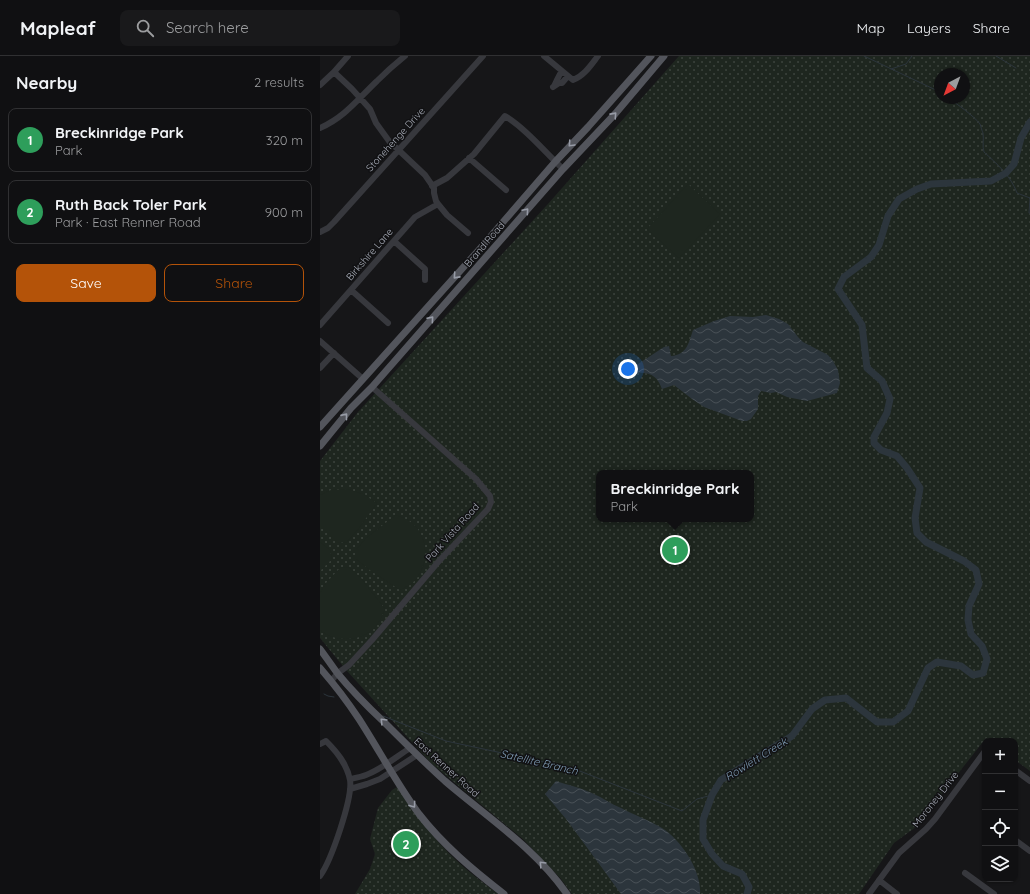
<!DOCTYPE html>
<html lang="en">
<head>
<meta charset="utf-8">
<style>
	:root { --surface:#101012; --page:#19191b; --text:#f1f3f6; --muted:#9c9d9f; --line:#303032; --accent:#b45309 }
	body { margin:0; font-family:Quicksand,sans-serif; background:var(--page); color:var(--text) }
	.controls { position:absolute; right:12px; bottom:12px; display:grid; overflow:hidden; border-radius:8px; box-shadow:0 1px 3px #0004 }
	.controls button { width:36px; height:36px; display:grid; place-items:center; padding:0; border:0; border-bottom:1px solid var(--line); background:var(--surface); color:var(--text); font:20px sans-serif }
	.compass { position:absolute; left:614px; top:12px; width:36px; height:36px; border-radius:50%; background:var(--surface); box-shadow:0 1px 3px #0004; rotate:221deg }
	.you { position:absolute; left:308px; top:313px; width:14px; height:14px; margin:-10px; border:3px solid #fff; border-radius:50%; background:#1a73e8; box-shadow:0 0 0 6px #1a73e833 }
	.badge { display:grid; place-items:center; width:26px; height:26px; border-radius:50%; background:var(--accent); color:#fff; font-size:13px; font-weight:700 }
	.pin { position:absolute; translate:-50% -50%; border:2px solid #fff; box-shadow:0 1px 4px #0006 }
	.popup { position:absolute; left:276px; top:414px; width:158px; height:52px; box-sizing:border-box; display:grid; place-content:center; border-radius:8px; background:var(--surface); filter:drop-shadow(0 1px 3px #0005); font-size:13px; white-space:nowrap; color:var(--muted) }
	.popup b { font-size:15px; color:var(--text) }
	.popup::after { content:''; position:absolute; left:50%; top:100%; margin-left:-8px; border:8px solid transparent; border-top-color:var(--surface) }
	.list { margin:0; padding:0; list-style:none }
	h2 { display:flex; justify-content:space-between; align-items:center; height:52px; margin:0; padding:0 16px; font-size:17px }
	h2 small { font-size:13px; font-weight:400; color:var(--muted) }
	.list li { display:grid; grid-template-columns:26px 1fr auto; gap:12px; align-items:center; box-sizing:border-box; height:64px; margin:0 8px 8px; padding:0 8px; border:1px solid var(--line); border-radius:8px }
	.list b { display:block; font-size:15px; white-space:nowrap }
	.list p { margin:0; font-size:13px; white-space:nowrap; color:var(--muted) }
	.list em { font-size:13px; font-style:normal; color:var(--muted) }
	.actions { display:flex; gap:8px; padding:12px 16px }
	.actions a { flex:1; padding:9px 0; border:1px solid var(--accent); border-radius:8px; text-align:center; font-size:14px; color:var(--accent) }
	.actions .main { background:var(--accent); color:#fff }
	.icon { flex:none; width:22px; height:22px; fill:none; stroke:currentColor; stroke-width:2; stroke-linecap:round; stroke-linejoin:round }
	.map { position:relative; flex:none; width:710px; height:838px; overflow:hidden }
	header { display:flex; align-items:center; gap:24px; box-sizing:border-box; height:56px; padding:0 20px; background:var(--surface); border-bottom:1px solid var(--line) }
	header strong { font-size:19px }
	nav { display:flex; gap:22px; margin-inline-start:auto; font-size:14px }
	.search { width:280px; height:36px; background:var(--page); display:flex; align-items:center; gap:10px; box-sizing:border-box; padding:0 14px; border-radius:8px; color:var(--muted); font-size:15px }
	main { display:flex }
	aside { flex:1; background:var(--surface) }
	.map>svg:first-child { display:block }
	.grass { fill:url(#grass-dots); fill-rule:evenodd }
	.pitch { fill:#1e261f }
	.water { fill:url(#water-waves) }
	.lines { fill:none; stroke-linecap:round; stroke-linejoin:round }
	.stream { stroke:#2c353c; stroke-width:1 }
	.river { stroke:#2c353c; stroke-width:7 }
	.minor { stroke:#37383d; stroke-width:6 }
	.major { stroke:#53555c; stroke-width:7 }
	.oneway { stroke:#979ba6 }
	.labels { text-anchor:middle; stroke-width:3; stroke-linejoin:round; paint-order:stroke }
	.street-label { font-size:10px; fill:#a8adb8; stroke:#111113 }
	.water-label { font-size:11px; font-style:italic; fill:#7f9bb3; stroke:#111113 }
</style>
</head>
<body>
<header>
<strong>Mapleaf</strong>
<div class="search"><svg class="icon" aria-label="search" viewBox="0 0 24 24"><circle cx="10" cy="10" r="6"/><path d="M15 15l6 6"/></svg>Search here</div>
<nav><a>Map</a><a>Layers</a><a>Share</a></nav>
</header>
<main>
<aside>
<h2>Nearby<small>2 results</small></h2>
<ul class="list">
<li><span class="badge" style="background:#2e9e5b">1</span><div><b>Breckinridge Park</b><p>Park</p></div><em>320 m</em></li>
<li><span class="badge" style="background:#2e9e5b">2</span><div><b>Ruth Back Toler Park</b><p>Park · East Renner Road</p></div><em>900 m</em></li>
</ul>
<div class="actions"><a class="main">Save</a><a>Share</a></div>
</aside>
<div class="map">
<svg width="710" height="838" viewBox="0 0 710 838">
	<defs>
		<pattern id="grass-dots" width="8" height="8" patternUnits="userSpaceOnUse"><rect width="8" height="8" fill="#1e261f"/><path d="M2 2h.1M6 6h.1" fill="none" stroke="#3c433d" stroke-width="1.8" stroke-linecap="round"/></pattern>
		<pattern id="water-waves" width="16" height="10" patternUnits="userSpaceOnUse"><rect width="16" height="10" fill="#2c353c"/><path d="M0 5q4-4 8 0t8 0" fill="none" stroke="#485056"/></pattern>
	</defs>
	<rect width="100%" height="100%" fill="#161618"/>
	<path class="grass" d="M 359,0 L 710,0 L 710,715 L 695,704 L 695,685 L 671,685 L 666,682 L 596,771 L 574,787 L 539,838 L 252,838 L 241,823 L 204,784 L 111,707 L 27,615 L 0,582 L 0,405 L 38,356 L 227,149 ZM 620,18 L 644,18 L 644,42 L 620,42 ZM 279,417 L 431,417 L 431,463 L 279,463 Z
		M 77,731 C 92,752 106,774 124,792 C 140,810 160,824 178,838 L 35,838 L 50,813 L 55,798 L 50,783 L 58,752 L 72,734 Z"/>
	<path class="pitch" d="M 368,128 L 400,158 L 359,202 L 327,173 Z
		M 27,433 L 43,438 L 57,447 L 39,472 L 27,486 L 18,487 L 0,469 L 0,439 L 11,434 Z
		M 76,459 C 84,462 91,465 97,472 C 110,489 107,515 91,528 C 88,530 84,532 80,534 L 51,515 L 36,503 L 36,494 L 46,482 Z
		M 0,486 L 10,494 L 12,503 L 0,515 Z
		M 28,511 L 41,522 L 65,553 C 62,560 59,568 52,574 C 38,586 14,586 0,574 L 0,537 L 6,527 L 20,512 Z"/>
	<path class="water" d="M 446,259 L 459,263 L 468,268 L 478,281 L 483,286 L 508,299 L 513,305 L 518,314 L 520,327 L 517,337 L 487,345 L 467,341 L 456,336 L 451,337 L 441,335 L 438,340 L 438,353 L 431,363 L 427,365 L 422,365 L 384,351 L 372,343 L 354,329 L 342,333 C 336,316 327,317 310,316 L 315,310 L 344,291 L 349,290 L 351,300 C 367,299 369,286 373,274 L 394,265 L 410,260 L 433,261 Z
		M 236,725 C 248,729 262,732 274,738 C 283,742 291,748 301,752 C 314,759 329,764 342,772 C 361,784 382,815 380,838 L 301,838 L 285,816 L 246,763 L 225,738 Z"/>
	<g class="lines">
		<path class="stream" d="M 544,0 L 620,36
			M 676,0 L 696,12
			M 571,13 L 586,8 L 592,0
			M 628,42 C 636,47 655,61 660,68 C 661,71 662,75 663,77 C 664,84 662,90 664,96 C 677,108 691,120 697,137 L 710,142 L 709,157 L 710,157
			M 710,294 L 710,296
			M 4,638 L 8,640 L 14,641
			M 63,660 L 126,685 L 252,712 L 362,755 L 377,743 L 392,739"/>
		<path class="river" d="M 427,838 L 429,831 L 422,818 L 403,810 L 392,798 L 383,783 L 383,764 L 392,739 L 401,724 L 472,680 L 492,653 L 505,644 L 526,642 L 557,666 L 573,666 L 588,655 L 608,612 L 617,606 L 641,610 L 653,619 L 663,617 L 667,603 L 662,590 L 651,578 L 648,564 L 649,550 L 659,528 L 656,514 L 644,505 L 606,486 L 597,477 L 595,462 L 600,432 L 587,412 L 577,400 L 561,394 L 554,387 L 554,381 L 567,357 L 570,343 L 562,325 L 547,312 L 542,269 L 518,233 L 524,221 L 551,201 L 559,189 L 568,160 L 579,143 L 597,133 L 611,128 L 671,125 L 686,117 L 694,108 L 701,82 L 710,66"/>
		<path class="minor" d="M 224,0 L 253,24 C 264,20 271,9 278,0
			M 14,16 L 32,33 L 50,53 L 56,67 L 69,85 L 105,119 L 114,132 L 114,137 L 116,145 L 118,148 L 127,159 L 148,177
			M 0,29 L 14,16 L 28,0
			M 234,30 C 237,25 238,20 242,15
			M 233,31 L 239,27 L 242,27 L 248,20
			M 0,72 C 25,61 38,43 57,25 C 66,16 75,8 85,0
			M 149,102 L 186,134
			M 112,130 L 127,122 L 154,98 L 185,60 C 207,74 224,95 243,113
			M 0,176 L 8,172 L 14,166 L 163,0
			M 74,185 L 105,213 L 105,224
			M 31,234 L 68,267
			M 0,269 L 95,161 L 118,148
			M 0,285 L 43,323
			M 0,312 L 14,297
			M 11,625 L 18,617 L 29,609 L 52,584 L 119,505 L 168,453 L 171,446 L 170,440 L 156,423 L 52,331
			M 0,688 L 6,685 C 17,696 27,708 30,724 C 33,742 11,805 0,820
			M 695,714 L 710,725
			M 30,723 C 35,722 41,721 46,719 C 62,713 76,701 90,692
			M 30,733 L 47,728 L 60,723 L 97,699
			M 695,784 L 710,795
			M 645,817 L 674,838
			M 559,824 L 577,838
			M 549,838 L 579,797 L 606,773 L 615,763 L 665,695"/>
		<path class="major" d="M 0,371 L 158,195 L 235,106 L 268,71 L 331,0
			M 0,390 L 31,352 L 52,331 L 243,113 L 295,58 L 344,0
			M 0,593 C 6,601 12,610 18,618 C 32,635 48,651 64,666 C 84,686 104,706 125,725 C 167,761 215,792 247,838
			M 0,612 C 14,628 27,645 39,663 C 59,694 77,728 99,758 C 123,789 153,814 184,838"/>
	</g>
	<defs><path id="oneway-chevron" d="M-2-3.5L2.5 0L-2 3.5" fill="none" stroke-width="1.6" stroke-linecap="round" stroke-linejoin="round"/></defs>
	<g class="oneway">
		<use href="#oneway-chevron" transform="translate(294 59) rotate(-48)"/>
		<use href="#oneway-chevron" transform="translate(251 88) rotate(133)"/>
		<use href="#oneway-chevron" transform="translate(206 155) rotate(-49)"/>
		<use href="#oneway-chevron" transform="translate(136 220) rotate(132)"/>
		<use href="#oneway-chevron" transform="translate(111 263) rotate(-49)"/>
		<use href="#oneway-chevron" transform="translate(25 360) rotate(-51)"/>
		<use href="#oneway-chevron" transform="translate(63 665) rotate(-135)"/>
		<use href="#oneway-chevron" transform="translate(93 749) rotate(54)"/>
		<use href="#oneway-chevron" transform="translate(222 808) rotate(-134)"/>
	</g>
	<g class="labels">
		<g class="street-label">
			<text transform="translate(75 83) rotate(-48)" y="4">Stonehenge Drive</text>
			<text transform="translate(164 188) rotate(-49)" y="4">Brand Road</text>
			<text transform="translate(49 198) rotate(-49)" y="4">Birkshire Lane</text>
			<text transform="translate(132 476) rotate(-48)" y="4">Park Vista Road</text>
			<text transform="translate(127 711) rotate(42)" y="4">East Renner Road</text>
			<text transform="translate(615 743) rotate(-52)" y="4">Moroney Drive</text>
		</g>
		<g class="water-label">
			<text transform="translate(436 703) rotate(-32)" y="4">Rowlett Creek</text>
			<text transform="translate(219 706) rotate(13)" y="4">Satellite Branch</text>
		</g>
	</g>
</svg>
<div class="controls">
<button>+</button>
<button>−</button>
<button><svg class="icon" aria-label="locate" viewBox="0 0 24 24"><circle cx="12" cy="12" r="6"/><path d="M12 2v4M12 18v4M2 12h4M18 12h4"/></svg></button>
<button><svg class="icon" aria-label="layers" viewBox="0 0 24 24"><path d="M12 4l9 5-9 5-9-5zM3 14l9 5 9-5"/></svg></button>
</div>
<svg class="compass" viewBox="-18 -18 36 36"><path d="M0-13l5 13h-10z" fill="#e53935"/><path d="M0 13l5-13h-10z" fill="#9c9d9f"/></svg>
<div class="you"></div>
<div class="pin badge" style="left:355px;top:494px;background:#2e9e5b">1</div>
<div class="popup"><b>Breckinridge Park</b>Park</div>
<div class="pin badge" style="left:86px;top:788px;background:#2e9e5b">2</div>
</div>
</main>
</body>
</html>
